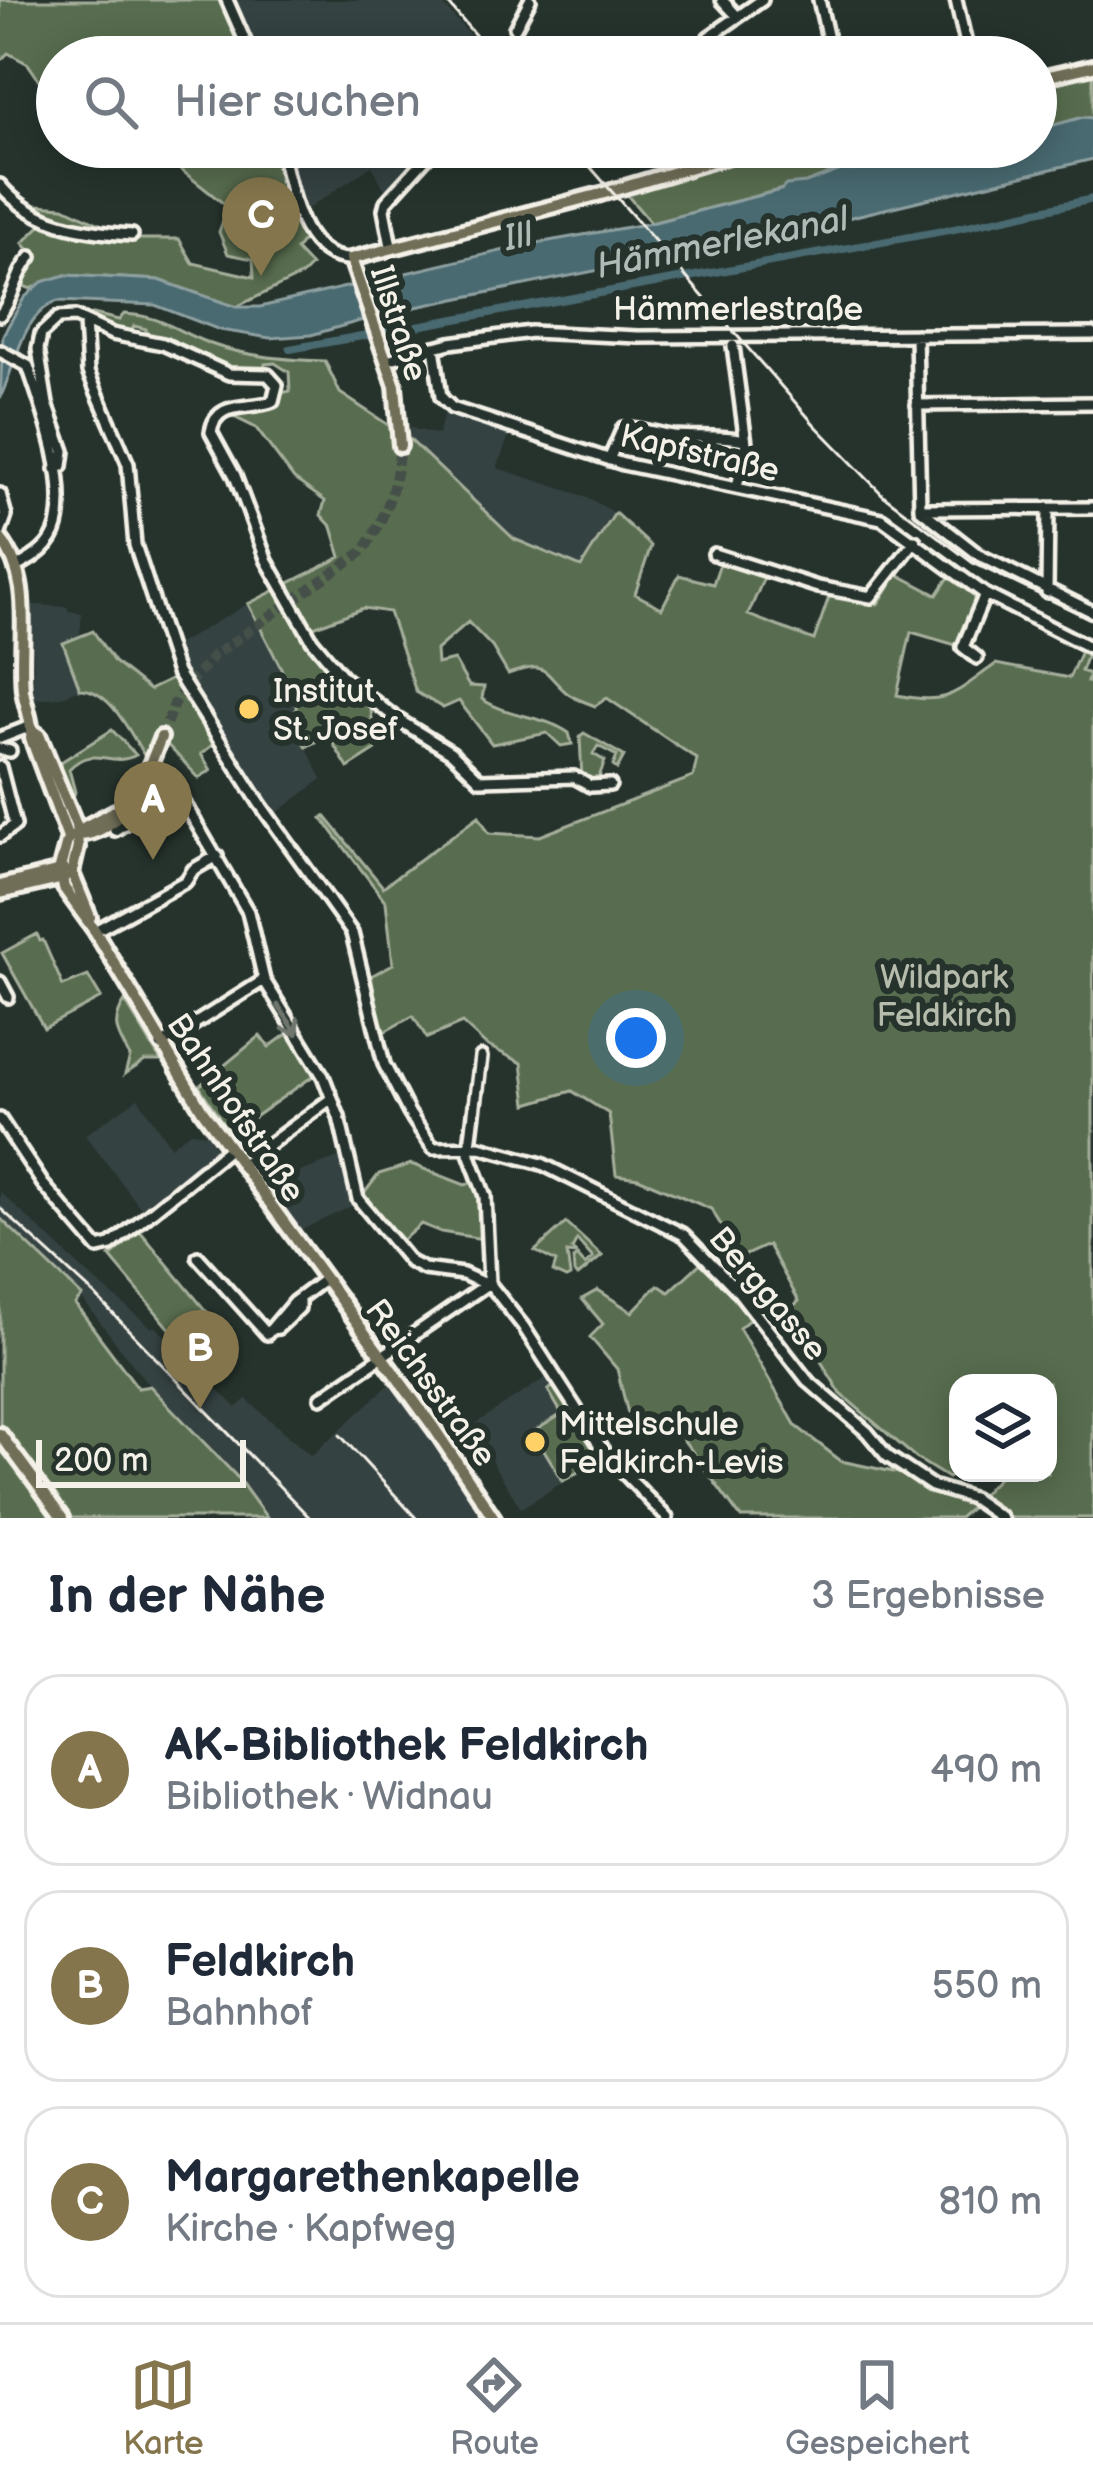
<!DOCTYPE html>
<html lang="de">
<head>
<meta charset="utf-8">
<style>
	:root { --surface:#fff; --page:#f6f6f7; --text:#1f2937; --muted:#747a83; --line:#e0e1e3; --accent:#84754c }
	body { margin:0; font-family:"Balsamiq Sans",sans-serif; background:var(--page); color:var(--text) }
	.controls { position:absolute; right:36px; bottom:36px; display:grid; overflow:hidden; border-radius:24px; box-shadow:0 6px 30px #0003 }
	.controls button { width:108px; height:108px; display:grid; place-items:center; padding:0; border:0; border-bottom:3px solid var(--line); background:var(--surface); color:var(--text); font:60px sans-serif }
	.scale { position:absolute; left:36px; bottom:30px; width:210px; box-sizing:border-box; padding-left:12px; border:6px solid #f4f1e8; border-top:0; font-size:33px; line-height:42px; white-space:nowrap; color:#f4f1e8; -webkit-text-stroke:9px #26332d; paint-order:stroke }
	.you { position:absolute; left:636px; top:1038px; width:42px; height:42px; margin:-30px; border:9px solid #fff; border-radius:50%; background:#1a73e8; box-shadow:0 0 0 18px #1a73e833 }
	.badge { display:grid; place-items:center; width:78px; height:78px; border-radius:50%; background:var(--accent); color:#fff; font-size:39px; font-weight:700 }
	.pin { position:absolute; translate:-50% -99px; filter:drop-shadow(0 3px 6px #0008) }
	.pin::after { content:''; position:absolute; top:63px; width:42px; height:36px; background:inherit; clip-path:polygon(0 0,100% 0,50% 100%) }
	.list { margin:0; padding:0; list-style:none }
	h2 { display:flex; justify-content:space-between; align-items:center; height:156px; margin:0; padding:0 48px; font-size:51px }
	h2 small { font-size:39px; font-weight:400; color:var(--muted) }
	.list li { display:grid; grid-template-columns:78px 1fr auto; gap:36px; align-items:center; box-sizing:border-box; height:192px; margin:0 24px 24px; padding:0 24px; border:3px solid var(--line); border-radius:36px }
	.list b { display:block; font-size:45px; white-space:nowrap }
	.list p { margin:0; font-size:39px; white-space:nowrap; color:var(--muted) }
	.list em { font-size:39px; font-style:normal; color:var(--muted) }
	.icon { flex:none; width:66px; height:66px; fill:none; stroke:currentColor; stroke-width:2; stroke-linecap:round; stroke-linejoin:round }
	.map { position:relative; flex:none; width:1093px; height:1518px; overflow:hidden }
	.search { position:absolute; background:var(--surface); box-shadow:0 6px 30px #0003; left:36px; right:36px; top:36px; height:132px; display:flex; align-items:center; gap:30px; box-sizing:border-box; padding:0 42px; border-radius:66px; color:var(--muted); font-size:45px }
	.sheet { height:804px; background:var(--surface) }
	nav { display:flex; justify-content:space-around; align-items:center; box-sizing:border-box; height:168px; border-top:3px solid var(--line); background:var(--surface); font-size:33px; color:var(--muted) }
	nav a { display:grid; justify-items:center; gap:6px }
	nav .on { color:var(--accent) }
	.map>svg:first-child { display:block }
	.built { fill:#364343 }
	.green { fill:#596d50; stroke:#a6af9c; stroke-width:3 }
	.water { fill:#4a6a71; stroke:#8ea0a1; stroke-width:3 }
	.lines { fill:none; stroke-linecap:round; stroke-linejoin:round }
	.canal { stroke:#4a6a71; stroke-width:8 }
	.major-tunnel { stroke:#455049; stroke-width:10; stroke-dasharray:10 5; stroke-linecap:butt }
	.minor-casing { stroke:#f4f1e8; stroke-width:18 }
	.major-casing { stroke:#f4f1e8; stroke-width:20 }
	.minor { stroke:#26332d; stroke-width:9 }
	.major { stroke:#716e59; stroke-width:10 }
	.rail { stroke:#f4f1e8; stroke-width:3 }
	.oneway { stroke:#6e766e }
	.poi-dot { fill:#ffd166; stroke:#26332d; stroke-width:4.5 }
	.labels { text-anchor:middle; stroke-width:12; stroke-linejoin:round; paint-order:stroke }
	.street-label { font-size:33px; fill:#f4f1e8; stroke:#26332d }
	.poi-label { font-size:33px; fill:#f4f1e8; stroke:#26332d; text-anchor:start }
	.park-label { font-size:33px; fill:#b6bcab; stroke:#26332d }
	.water-label { font-size:36px; font-style:italic; fill:#b0bbb8; stroke:#26332d }
</style>
</head>
<body>
<div class="map">
<svg width="1093" height="1518" viewBox="0 0 1093 1518">
	<rect width="100%" height="100%" fill="#26332d"/>
	<filter id="ink" filterUnits="userSpaceOnUse"><feTurbulence type="fractalNoise" baseFrequency=".00833" numOctaves="2"/><feDisplacementMap in="SourceGraphic" scale="24" xChannelSelector="R" yChannelSelector="G"/><feConvolveMatrix kernelMatrix="1 2 1 2 8 2 1 2 1" color-interpolation-filters="sRGB"/></filter>
	<g filter="url(#ink)">
		<path class="built" d="M 227,0 L 439,0 L 489,57 L 252,57 Z
			M 280,147 L 428,147 L 386,192 L 372,166 L 301,213 Z
			M 447,405 L 512,427 L 497,468 L 584,496 L 615,513 L 581,567 L 514,539 L 408,438 L 411,428 L 438,435 Z
			M 248,604 L 296,697 L 296,727 L 322,779 L 274,815 L 183,678 L 173,647 Z
			M 33,605 L 68,607 L 68,611 L 82,613 L 80,634 L 63,643 L 80,689 L 60,697 L 34,699 Z
			M 138,1098 L 170,1146 L 191,1132 L 207,1134 L 217,1151 L 144,1212 L 85,1135 Z
			M 344,1156 L 358,1203 L 299,1231 L 265,1185 Z
			M 0,1192 L 92,1278 L 152,1328 L 155,1326 L 237,1408 L 246,1399 L 311,1456 L 399,1376 L 496,1518 L 267,1518 L 237,1477 L 144,1379 L 67,1279 L 0,1218 Z
			M 547,1377 L 602,1458 L 521,1508 L 470,1427 Z"/>
		<path class="green" d="M 0,0 L 227,0 L 252,57 L 57,57 L 57,106 L 28,64 L 8,53 L 0,61 Z
			M 1093,66 L 1093,118 L 1036,130 L 1036,79 Z
			M 152,147 L 280,147 L 308,234 L 296,250 L 311,266 L 302,275 L 236,307 L 159,280 L 65,275 L 31,289 L 21,285 L 24,269 L 35,257 L 23,243 L 40,226 L 36,205 L 64,207 L 131,239 L 179,239 L 193,263 L 254,277 L 253,259 L 228,254 L 219,232 L 228,207 Z
			M 759,147 L 948,147 L 854,170 L 843,169 L 806,183 L 651,223 L 621,188 Z
			M 93,314 L 119,320 L 124,314 C 161,316 171,328 203,341 C 239,356 287,360 325,361 L 340,393 L 408,438 L 514,539 L 581,567 L 615,513 L 651,546 L 635,594 L 662,608 L 679,575 L 713,584 L 721,560 L 765,575 L 748,615 L 814,640 L 830,594 L 878,604 L 897,574 L 937,595 L 949,577 L 980,596 L 959,646 L 911,632 L 897,695 C 949,706 954,693 996,664 L 1069,678 L 1082,649 L 1088,652 L 1081,671 L 1089,674 L 1087,682 L 1093,683 L 1093,1518 L 1011,1518 L 979,1497 L 1003,1473 L 1048,1473 L 1048,1383 L 958,1383 L 958,1472 L 948,1478 L 916,1458 L 841,1394 L 789,1309 L 799,1301 L 768,1245 L 741,1257 L 711,1209 L 638,1178 L 616,1175 L 609,1114 L 572,1091 L 527,1104 L 522,1063 L 486,1045 L 462,1023 L 427,1038 L 413,1016 L 382,1033 L 371,976 L 393,964 L 386,902 L 322,818 L 325,816 L 383,887 L 479,816 L 489,833 L 540,836 L 693,777 L 697,759 L 607,698 L 595,706 C 586,702 574,699 567,693 C 542,672 549,660 508,674 L 492,647 L 468,622 L 436,650 L 437,664 L 454,660 L 469,686 L 484,687 L 482,699 C 508,717 544,715 569,733 L 572,744 L 561,746 L 547,733 L 492,744 L 459,701 L 443,708 L 416,692 L 389,612 L 363,608 L 311,628 L 345,676 L 369,694 L 376,750 L 348,768 L 328,735 L 306,747 L 296,727 L 296,697 L 248,604 L 341,557 L 332,527 L 321,515 L 325,501 L 294,479 L 256,428 L 226,413 L 275,403 L 281,393 L 290,391 L 289,372 L 275,363 L 265,364 L 264,371 L 230,371 L 146,335 L 146,329 L 134,326 L 132,331 L 121,331 L 92,320 Z
			M 93,631 L 114,662 L 149,690 L 174,678 L 215,743 L 201,754 L 211,770 L 199,778 L 160,737 L 154,738 L 146,758 C 130,734 111,689 80,689 L 63,643 Z
			M 112,730 L 136,755 C 109,769 94,743 69,769 L 75,792 L 72,800 L 56,765 Z
			M 584,733 L 624,756 L 617,769 L 613,766 L 617,756 L 598,746 L 593,754 L 605,761 L 599,777 L 606,783 L 582,780 L 580,736 Z
			M 37,934 L 40,941 L 43,940 L 63,986 L 88,976 L 101,998 L 44,1028 L 2,953 Z
			M 125,1001 L 161,1061 L 145,1061 L 125,1074 L 130,1057 C 119,1036 109,1025 125,1001 Z
			M 290,1032 L 316,1074 L 230,1134 L 199,1086 L 260,1036 L 269,1047 Z
			M 411,1164 L 465,1185 L 477,1181 L 483,1239 L 441,1232 L 421,1224 L 393,1248 L 356,1204 L 379,1174 Z
			M 0,1218 L 82,1296 L 75,1304 L 138,1388 L 150,1386 L 237,1477 L 267,1518 L 0,1518 Z
			M 566,1223 L 602,1256 L 578,1276 L 574,1273 L 573,1259 L 577,1256 L 585,1265 L 593,1258 L 577,1240 L 572,1249 L 576,1254 L 567,1253 L 570,1276 L 566,1278 L 553,1272 L 556,1262 L 535,1251 Z
			M 140,1231 L 211,1317 L 181,1342 L 110,1257 Z
			M 705,1259 L 751,1318 L 739,1328 L 796,1426 L 841,1461 L 903,1474 L 972,1507 L 959,1518 L 741,1518 L 674,1427 L 630,1422 L 617,1369 L 590,1337 L 603,1324 L 582,1299 L 598,1290 L 632,1312 L 658,1285 L 669,1292 Z
			M 553,1387 L 602,1458 L 563,1481 L 533,1432 L 562,1414 L 548,1390 Z"/>
		<path class="water" d="M 1083,117 L 1093,118 L 1093,159 L 793,231 L 391,312 L 311,335 L 270,338 L 220,330 L 155,305 L 58,301 C 21,314 16,366 0,398 L 3,335 L 24,298 L 42,282 L 65,275 L 159,280 L 236,307 L 260,307 L 526,245 L 651,223 L 781,190 L 786,185 L 806,183 L 843,169 L 854,170 L 948,147 L 1036,147 L 1036,130 Z"/>
		<g class="lines">
			<path class="canal" d="M 290,349 L 954,229 L 1093,199"/>
			<path class="major-tunnel" d="M 161,737 L 176,699 L 213,656 L 362,552 C 386,520 396,486 400,446"/>
			<g class="minor-casing">
				<path id="minor" d="M 227,0 L 252,57
					M 722,0 L 738,17
					M 819,0 L 832,57
					M 956,0 L 969,57
					M 515,28 L 530,0
					M 714,57 L 709,37 L 762,0
					M 280,147 C 291,187 299,259 351,259
					M 0,185 C 33,225 83,232 132,235
					M 391,246 L 384,210 L 386,202 L 436,147
					M 0,315 C 15,296 16,273 31,257
					M 85,322 L 88,372 L 128,464 L 135,545 L 177,673 L 260,804 L 352,933 L 384,1064 L 409,1113 L 433,1148 L 480,1147 L 542,1164 L 684,1235 L 737,1290 L 807,1380 L 867,1432 L 887,1456 L 932,1486 L 972,1498 L 1001,1518
					M 916,335 L 920,509 L 1093,508
					M 733,346 L 746,443 L 737,488
					M 434,347 L 441,397 L 452,408 L 623,464 L 882,519 L 985,594 L 1093,649
					M 0,351 L 28,366 C 43,410 69,479 57,526 C 52,546 35,557 18,566
					M 387,360 L 450,343 L 531,332 L 638,337 L 1093,334
					M 917,405 L 1093,403
					M 609,460 L 623,428 C 640,427 656,434 673,436 C 698,438 720,435 745,440
					M 56,469 L 62,466 L 64,451 L 47,404 L 38,349 L 41,334 L 58,318 L 75,317 L 112,334 L 163,344 L 229,374 L 268,375 L 277,385 L 273,401 C 249,411 216,399 211,432 L 235,476 L 267,561 L 312,640 L 343,677 L 397,719 L 452,753 L 480,780 L 574,777 L 590,786 L 610,785
					M 0,494 L 6,516 L 0,533
					M 920,509 L 979,555 L 1093,612
					M 714,554 L 818,587 L 871,597 L 915,541
					M 1047,592 L 1048,508
					M 977,658 L 963,647 L 985,594
					M 0,738 L 31,726
					M 0,749 L 10,751
					M 0,767 L 15,825 L 0,836
					M 115,830 L 167,796 L 179,794 L 248,912 L 264,980 L 323,1076 L 339,1117 L 358,1199 L 410,1262 L 424,1269 L 463,1274 L 485,1284
					M 95,931 L 186,881 L 193,870 L 217,856
					M 0,982 L 8,997
					M 161,1045 L 264,980
					M 481,1057 L 469,1153 L 485,1196 L 489,1283
					M 0,1119 L 43,1184 L 98,1248 L 111,1245 L 229,1149
					M 241,1165 L 332,1098
					M 198,1257 L 267,1334 L 294,1302 L 325,1279
					M 489,1283 L 523,1326 L 604,1452 L 667,1518
					M 271,1329 L 278,1328 L 299,1308 L 299,1302
					M 321,1398 L 489,1283"/>
			</g>
			<g class="major-casing">
				<path id="major" d="M 1036,79 L 1093,66
					M 400,446 L 395,386 L 351,259 L 601,194 L 759,147
					M 0,538 C 35,583 18,637 23,690 C 25,706 33,722 31,738 L 68,838 L 60,868 L 64,888 L 95,931 L 202,1110 L 434,1428 L 494,1518
					M 33,731 L 39,735 L 76,825 L 78,847 L 72,873
					M 77,835 C 124,835 147,774 161,737
					M 79,835 L 85,827 L 115,811
					M 72,873 L 90,917
					M 0,886 L 64,870
					M 0,893 L 64,878
					M 0,1434 L 62,1518"/>
			</g>
			<use href="#minor" class="minor"/>
			<use href="#major" class="major"/>
			<path class="rail" d="M 445,0 L 494,57
				M 573,147 L 814,424 L 883,495 L 973,563 L 1093,620
				M 0,1208 L 95,1295 L 310,1518
				M 340,1435 L 416,1518"/>
		</g>
		<defs><path id="oneway-shaft" d="M-6 0H5M1.5-3L5.5 0L1.5 3" fill="none" stroke-width="1.6" stroke-linecap="round" stroke-linejoin="round" transform="scale(3)"/></defs>
		<use class="oneway" href="#oneway-shaft" transform="translate(288 1020) rotate(56)"/>
	</g>
	<g class="poi-dot">
		<circle cx="249" cy="709" r="12"/>
		<circle cx="535" cy="1442" r="12"/>
	</g>
	<g class="labels">
		<g class="street-label">
			<text x="738" y="320">Hämmerlestraße</text>
			<text transform="translate(400 323) rotate(72)" y="12">Illstraße</text>
			<text transform="translate(700 452) rotate(13)" y="12">Kapfstraße</text>
			<text transform="translate(237 1107) rotate(56)" y="12">Bahnhofstraße</text>
			<text transform="translate(769 1293) rotate(50)" y="12">Berggasse</text>
			<text transform="translate(432 1382) rotate(54)" y="12">Reichsstraße</text>
		</g>
		<g class="poi-label">
			<text x="273" y="702">Institut<tspan x="273" dy="38">St. Josef</tspan></text>
			<text x="559" y="1435">Mittelschule<tspan x="559" dy="38">Feldkirch-Levis</tspan></text>
		</g>
		<g class="park-label">
			<text x="944" y="988">Wildpark<tspan x="944" dy="38">Feldkirch</tspan></text>
		</g>
		<g class="water-label">
			<text transform="translate(518 235) rotate(-12)" y="13">Ill</text>
			<text transform="translate(722 241) rotate(-11)" y="13">Hämmerlekanal</text>
		</g>
	</g>
</svg>
<div class="controls">
<button><svg class="icon" aria-label="layers" viewBox="0 0 24 24"><path d="M12 4l9 5-9 5-9-5zM3 14l9 5 9-5"/></svg></button>
</div>
<div class="scale">200 m</div>
<div class="you"></div>
<div class="pin badge" style="left:153px;top:860px">A</div>
<div class="pin badge" style="left:200px;top:1409px">B</div>
<div class="pin badge" style="left:261px;top:276px">C</div>
<div class="search"><svg class="icon" aria-label="search" viewBox="0 0 24 24"><circle cx="10" cy="10" r="6"/><path d="M15 15l6 6"/></svg>Hier suchen</div>
</div>
<section class="sheet">
<h2>In der Nähe<small>3 Ergebnisse</small></h2>
<ul class="list">
<li><span class="badge">A</span><div><b>AK-Bibliothek Feldkirch</b><p>Bibliothek · Widnau</p></div><em>490 m</em></li>
<li><span class="badge">B</span><div><b>Feldkirch</b><p>Bahnhof</p></div><em>550 m</em></li>
<li><span class="badge">C</span><div><b>Margarethenkapelle</b><p>Kirche · Kapfweg</p></div><em>810 m</em></li>
</ul>
</section>
<nav>
<a class="on"><svg class="icon" aria-label="map" viewBox="0 0 24 24"><path d="M3 6l6-2 6 2 6-2v14l-6 2-6-2-6 2zM9 4v14M15 6v14"/></svg>Karte</a>
<a><svg class="icon" aria-label="directions" viewBox="0 0 24 24"><path d="M12 3l9 9-9 9-9-9zM9 14v-3h6M13 9l2 2-2 2"/></svg>Route</a>
<a><svg class="icon" aria-label="saved" viewBox="0 0 24 24"><path d="M7 4h10v16l-5-4-5 4z"/></svg>Gespeichert</a>
</nav>
</body>
</html>
